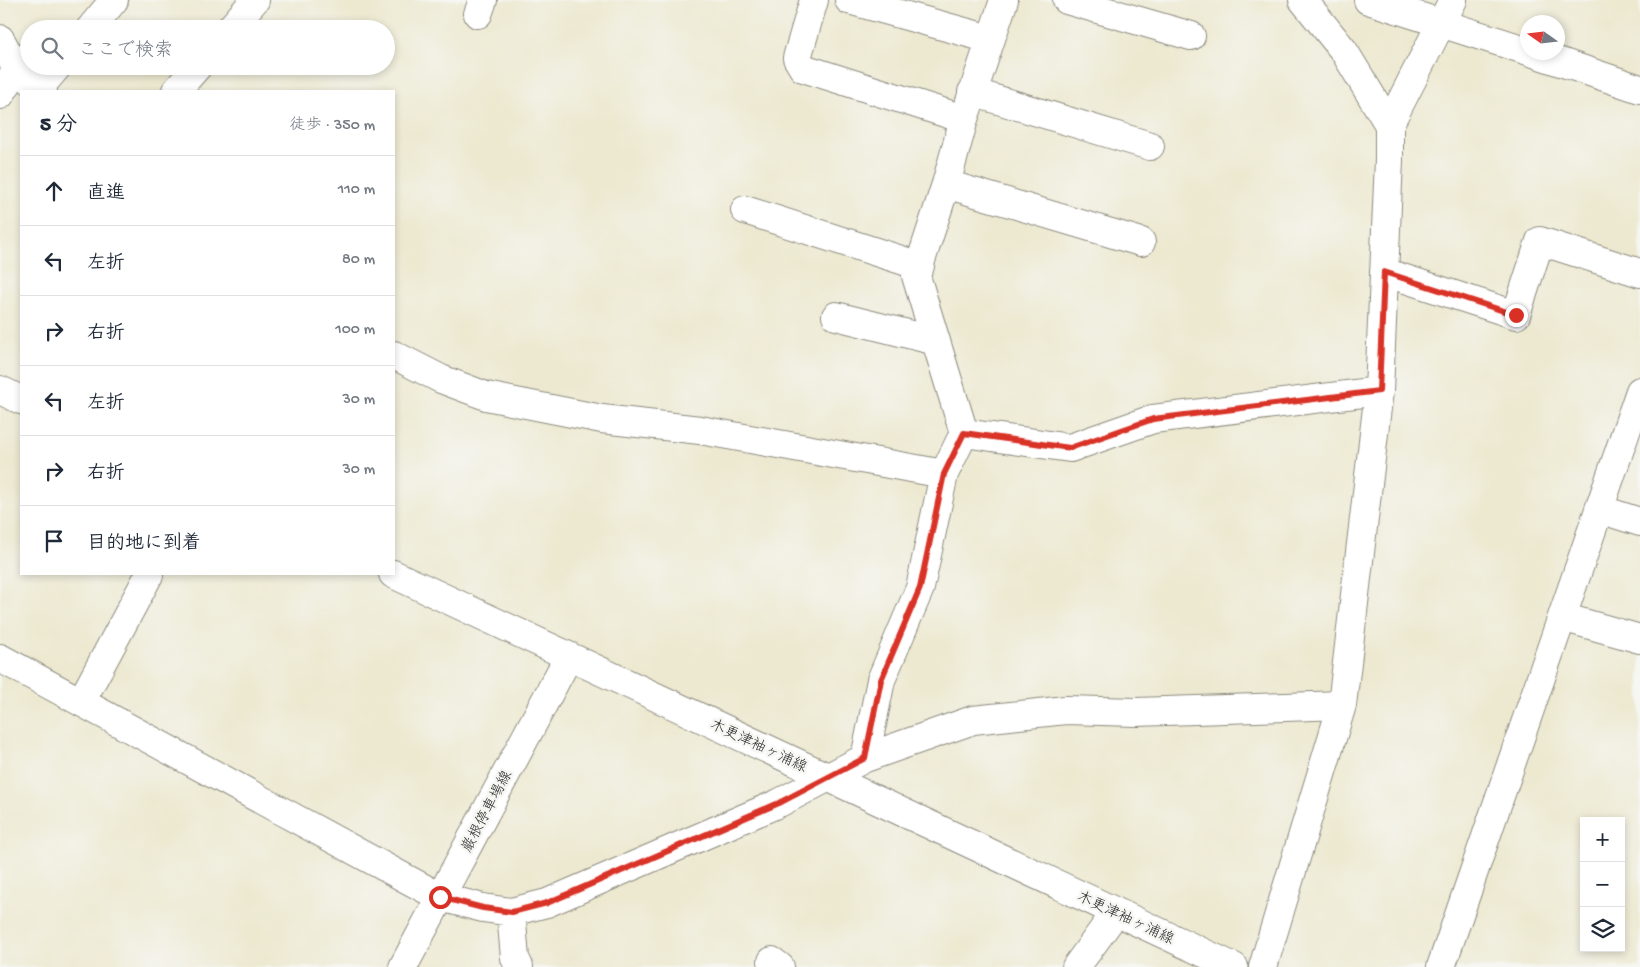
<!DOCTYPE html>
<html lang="ja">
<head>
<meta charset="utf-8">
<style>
	:root { --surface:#fff; --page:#f2f2f3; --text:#1f2937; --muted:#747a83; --line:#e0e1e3 }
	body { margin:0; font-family:"Gochi Hand","Klee One",sans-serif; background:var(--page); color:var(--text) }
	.controls { position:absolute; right:15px; bottom:15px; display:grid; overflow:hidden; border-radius:0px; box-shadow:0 2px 8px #0003 }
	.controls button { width:45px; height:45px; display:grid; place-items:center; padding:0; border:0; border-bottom:1px solid var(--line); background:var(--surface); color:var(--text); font:25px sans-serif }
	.compass { position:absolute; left:1520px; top:15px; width:45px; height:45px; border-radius:50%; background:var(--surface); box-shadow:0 2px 8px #0003; rotate:284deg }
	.stop { position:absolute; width:15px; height:15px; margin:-11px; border:4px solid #d93025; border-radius:50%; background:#fff }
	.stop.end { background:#d93025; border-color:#fff; box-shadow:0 1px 5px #0008 }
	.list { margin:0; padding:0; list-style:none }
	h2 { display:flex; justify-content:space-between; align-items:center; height:65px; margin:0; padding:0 20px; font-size:21px }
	h2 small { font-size:16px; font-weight:400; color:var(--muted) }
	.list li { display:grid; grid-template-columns:32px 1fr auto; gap:15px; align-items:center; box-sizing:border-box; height:70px; padding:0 20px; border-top:1px solid var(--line) }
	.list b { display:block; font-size:19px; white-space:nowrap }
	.list em { font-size:16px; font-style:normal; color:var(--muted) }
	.icon { flex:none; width:28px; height:28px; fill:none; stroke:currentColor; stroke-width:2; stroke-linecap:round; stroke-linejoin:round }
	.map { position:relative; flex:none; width:1640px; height:967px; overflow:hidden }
	.search { position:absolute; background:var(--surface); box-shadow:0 2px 8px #0003; left:20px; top:20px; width:375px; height:55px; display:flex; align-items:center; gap:12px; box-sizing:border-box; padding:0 18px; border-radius:28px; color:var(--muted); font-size:19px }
	.panel { position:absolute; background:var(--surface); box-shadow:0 2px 8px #0003; left:20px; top:90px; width:375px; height:485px; border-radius:0px }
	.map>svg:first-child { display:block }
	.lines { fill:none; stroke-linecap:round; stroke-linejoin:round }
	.minor-casing { stroke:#8c8a7e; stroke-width:30 }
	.secondary-casing { stroke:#8c8a7e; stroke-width:30 }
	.minor { stroke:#fff; stroke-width:28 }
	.secondary { stroke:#fff; stroke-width:28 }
	.route { stroke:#d93025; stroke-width:6 }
	.labels { text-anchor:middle; stroke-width:5; stroke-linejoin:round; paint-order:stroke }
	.street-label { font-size:15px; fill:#2b2b2b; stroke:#f6f6f2 }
</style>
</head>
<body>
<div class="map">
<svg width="1640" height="967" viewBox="0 0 1640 967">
	<rect width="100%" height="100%" fill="#f6f6f2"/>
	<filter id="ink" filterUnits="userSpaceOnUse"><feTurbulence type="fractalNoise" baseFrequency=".02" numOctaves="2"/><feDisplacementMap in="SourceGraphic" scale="10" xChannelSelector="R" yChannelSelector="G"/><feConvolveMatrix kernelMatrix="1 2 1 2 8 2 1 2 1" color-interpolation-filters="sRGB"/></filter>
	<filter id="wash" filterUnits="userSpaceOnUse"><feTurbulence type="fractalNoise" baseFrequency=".0096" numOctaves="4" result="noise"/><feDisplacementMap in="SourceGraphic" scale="20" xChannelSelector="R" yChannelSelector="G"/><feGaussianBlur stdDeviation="1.12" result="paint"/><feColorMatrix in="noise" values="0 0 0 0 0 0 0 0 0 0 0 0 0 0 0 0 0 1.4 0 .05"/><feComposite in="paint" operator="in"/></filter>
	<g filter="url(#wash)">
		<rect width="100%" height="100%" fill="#ede9d1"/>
	</g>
	<g filter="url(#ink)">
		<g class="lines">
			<g class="minor-casing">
				<path id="minor" d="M 814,0 L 797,58 L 803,68 L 964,119
					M 849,0 L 990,39
					M 1067,0 L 1191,36
					M 1303,0 L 1344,51 L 1389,125
					M 1368,0 L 1528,51
					M 478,14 L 483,0
					M 90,29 L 114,0
					M 230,29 L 255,0
					M 0,39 L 17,69 L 43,91
					M 1531,52 L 1640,89
					M 39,88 L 58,66
					M 176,91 L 198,66
					M 972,92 L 1150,146
					M 0,95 L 17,69
					M 946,184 L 1141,242
					M 745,210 L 920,266
					M 1384,272 L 1516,315 L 1540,241 L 1640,273
					M 836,316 L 936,341
					M 394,355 L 441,379 L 486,396 L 602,419 L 700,430 L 944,474
					M 964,433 L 1070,448 L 1153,419 L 1379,391
					M 1599,509 L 1640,522
					M 1562,617 L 1640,639
					M 0,658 L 440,897 L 483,908 L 511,912 L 547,903 L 779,803 L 865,758 L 973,720 L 1066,710 L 1136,712 L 1342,705
					M 81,702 L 149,575
					M 865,758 L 881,680 L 920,588 L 944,474 L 964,433 L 916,276 L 946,184 L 964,119 L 1004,0
					M 511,912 L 515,958 L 519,967
					M 772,961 L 780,967
					M 1076,967 L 1116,912
					M 1263,967 L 1342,705 L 1379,391 L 1389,160 L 1389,125 L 1453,0
					M 1441,967 L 1640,391"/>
			</g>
			<g class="secondary-casing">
				<path id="secondary" d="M 0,390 L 21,400
					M 393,574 L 1234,967
					M 403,967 L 569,656"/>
			</g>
			<use href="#minor" class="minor"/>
			<use href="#secondary" class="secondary"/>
		</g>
	</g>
	<g class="lines" filter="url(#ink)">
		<path class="route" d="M 440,897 L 483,908 L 512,912 L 547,903 L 779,803 L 865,758 L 881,680 L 920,588 L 944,474 L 964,433 L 1070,448 L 1153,419 L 1379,391 L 1384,272 L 1516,315"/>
	</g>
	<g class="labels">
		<g class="street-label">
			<text transform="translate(759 745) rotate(25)" y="5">木更津袖ヶ浦線</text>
			<text transform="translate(486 811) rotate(-62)" y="5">巌根停車場線</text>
			<text transform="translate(1126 917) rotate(25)" y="5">木更津袖ヶ浦線</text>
		</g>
	</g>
</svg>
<div class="controls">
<button>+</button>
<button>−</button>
<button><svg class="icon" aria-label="layers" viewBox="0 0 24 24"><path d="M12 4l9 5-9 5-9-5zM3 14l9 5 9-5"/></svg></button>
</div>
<svg class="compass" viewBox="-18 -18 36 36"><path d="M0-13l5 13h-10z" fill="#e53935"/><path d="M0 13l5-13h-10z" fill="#747a83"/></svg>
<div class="stop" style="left:440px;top:897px"></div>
<div class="stop end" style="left:1516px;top:315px"></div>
<div class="search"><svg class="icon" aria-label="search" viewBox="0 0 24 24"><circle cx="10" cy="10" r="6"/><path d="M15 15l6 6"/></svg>ここで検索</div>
<section class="panel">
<h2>5 分<small>徒歩 · 350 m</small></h2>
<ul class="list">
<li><svg class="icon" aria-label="ahead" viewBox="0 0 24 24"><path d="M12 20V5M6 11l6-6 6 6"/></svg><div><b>直進</b></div><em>110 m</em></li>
<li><svg class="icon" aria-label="left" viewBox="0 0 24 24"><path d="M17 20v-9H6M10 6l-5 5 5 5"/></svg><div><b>左折</b></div><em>80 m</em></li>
<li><svg class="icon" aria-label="right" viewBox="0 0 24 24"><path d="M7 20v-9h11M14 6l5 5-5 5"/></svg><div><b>右折</b></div><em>100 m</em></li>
<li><svg class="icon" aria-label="left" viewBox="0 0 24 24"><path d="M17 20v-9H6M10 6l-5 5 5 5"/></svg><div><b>左折</b></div><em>30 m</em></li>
<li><svg class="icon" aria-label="right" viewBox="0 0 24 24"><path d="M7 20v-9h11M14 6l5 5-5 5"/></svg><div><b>右折</b></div><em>30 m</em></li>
<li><svg class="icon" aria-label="arrive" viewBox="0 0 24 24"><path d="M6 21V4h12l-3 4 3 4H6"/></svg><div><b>目的地に到着</b></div></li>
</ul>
</section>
</div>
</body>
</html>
